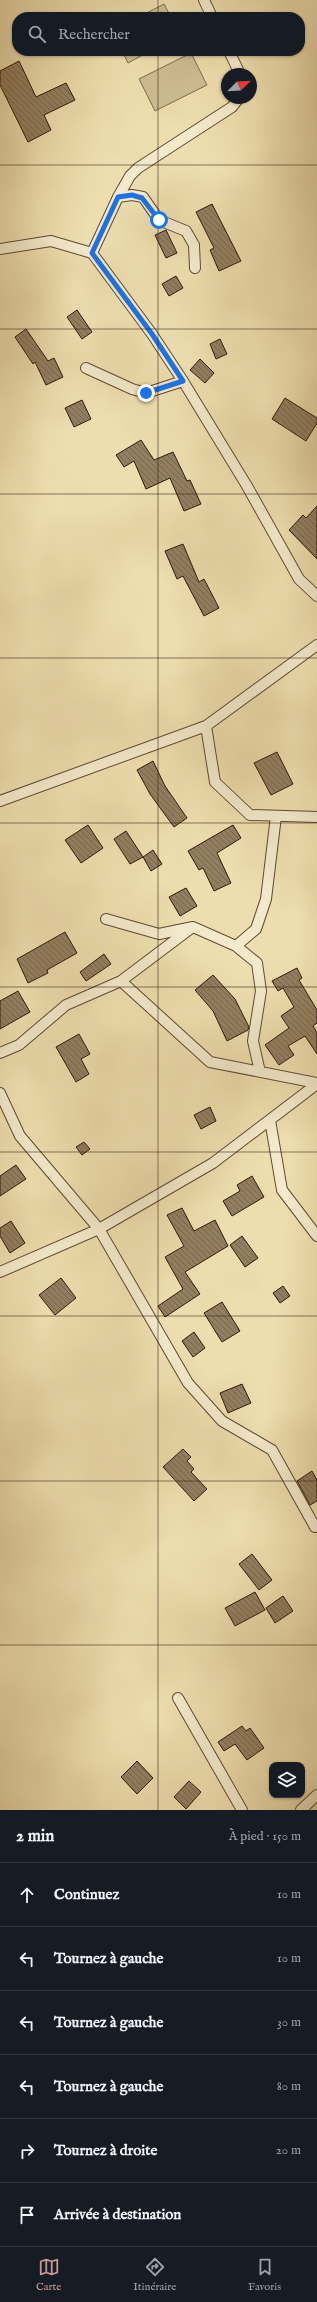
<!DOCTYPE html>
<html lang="fr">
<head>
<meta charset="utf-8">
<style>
	:root { --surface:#171b24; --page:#20242c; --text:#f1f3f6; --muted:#9ea1a6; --line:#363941; --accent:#c59692 }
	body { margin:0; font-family:"IM FELL English",serif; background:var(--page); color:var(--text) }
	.controls { position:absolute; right:12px; bottom:12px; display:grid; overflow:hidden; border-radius:8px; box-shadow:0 1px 3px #0004 }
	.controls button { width:36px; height:36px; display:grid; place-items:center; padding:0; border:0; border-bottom:1px solid var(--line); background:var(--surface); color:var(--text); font:20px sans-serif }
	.compass { position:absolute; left:221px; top:68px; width:36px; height:36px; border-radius:50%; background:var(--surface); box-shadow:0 1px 3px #0004; rotate:66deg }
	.stop { position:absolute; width:12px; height:12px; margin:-9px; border:3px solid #1a73e8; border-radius:50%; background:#fff }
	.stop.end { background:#1a73e8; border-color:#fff; box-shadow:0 1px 4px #0008 }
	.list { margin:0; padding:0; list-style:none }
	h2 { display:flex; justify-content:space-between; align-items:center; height:52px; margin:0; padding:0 16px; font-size:17px }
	h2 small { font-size:13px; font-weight:400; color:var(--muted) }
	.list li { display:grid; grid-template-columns:26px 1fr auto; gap:12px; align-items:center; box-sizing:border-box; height:64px; padding:0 16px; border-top:1px solid var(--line) }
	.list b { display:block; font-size:15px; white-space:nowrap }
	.list em { font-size:13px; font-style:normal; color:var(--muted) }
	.icon { flex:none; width:22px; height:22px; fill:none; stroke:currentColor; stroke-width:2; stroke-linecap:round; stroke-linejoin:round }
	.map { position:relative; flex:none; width:317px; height:1810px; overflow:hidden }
	.search { position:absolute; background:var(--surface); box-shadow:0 1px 3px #0004; left:12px; right:12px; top:12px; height:44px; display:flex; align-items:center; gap:10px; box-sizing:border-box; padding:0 14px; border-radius:16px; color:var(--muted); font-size:15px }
	.sheet { height:436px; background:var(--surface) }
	nav { display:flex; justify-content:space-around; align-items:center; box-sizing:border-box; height:56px; border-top:1px solid var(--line); background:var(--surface); font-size:11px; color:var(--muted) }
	nav a { display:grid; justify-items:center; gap:2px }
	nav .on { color:var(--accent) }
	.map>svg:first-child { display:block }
	.pitch { fill:#cebd93; stroke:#7e6b4f }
	.building { fill:url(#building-back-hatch); stroke:#2f190b }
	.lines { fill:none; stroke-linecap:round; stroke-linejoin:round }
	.minor-casing { stroke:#5f4a34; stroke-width:12 }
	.minor { stroke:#f4eacb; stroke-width:10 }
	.route { stroke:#1a73e8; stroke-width:5 }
	.grid { fill:none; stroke:#2f190b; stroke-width:1; stroke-opacity:0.55 }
</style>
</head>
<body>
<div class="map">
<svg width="317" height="1810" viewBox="0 0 317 1810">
	<defs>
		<pattern id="building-back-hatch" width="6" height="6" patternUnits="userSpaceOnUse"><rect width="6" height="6" fill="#927f60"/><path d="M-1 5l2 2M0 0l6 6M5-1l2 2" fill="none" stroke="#78674d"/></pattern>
	</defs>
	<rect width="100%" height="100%" fill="#eedeaf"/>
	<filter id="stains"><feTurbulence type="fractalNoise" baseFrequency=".005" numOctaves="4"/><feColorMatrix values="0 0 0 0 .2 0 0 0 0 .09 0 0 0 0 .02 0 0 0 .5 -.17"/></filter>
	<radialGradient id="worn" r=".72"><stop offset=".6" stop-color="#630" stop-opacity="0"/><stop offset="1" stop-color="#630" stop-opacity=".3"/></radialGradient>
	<path class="pitch" d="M 164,4 L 171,17 L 139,17 Z
		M 122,51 L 150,51 L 128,63 Z
		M 191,53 L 207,85 L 155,111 L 139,79 Z"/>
	<path class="building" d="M 19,61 L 36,97 L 66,83 L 75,100 L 44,115 L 51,130 L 28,142 L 0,85 L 0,71 Z
		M 212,204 L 241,261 L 219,271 L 210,250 L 214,248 L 196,212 Z
		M 166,230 L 177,253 L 166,258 L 155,235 Z
		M 176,276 L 183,288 L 169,296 L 162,284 Z
		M 77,310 L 92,332 L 82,339 L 67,317 Z
		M 26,329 L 48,361 L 54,358 L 63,377 L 46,385 L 35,362 L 33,364 L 15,337 Z
		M 220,339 L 227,354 L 216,359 L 210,344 Z
		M 200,359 L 214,373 L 205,383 L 190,370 Z
		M 285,398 L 317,418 L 317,423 L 306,441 L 272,419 Z
		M 82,400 L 91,419 L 74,427 L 65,408 Z
		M 141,440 L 154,460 L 173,452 L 187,481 L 190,480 L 201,504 L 184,511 L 170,478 L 146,489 L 134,461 L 124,467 L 116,455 Z
		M 317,506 L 317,559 L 289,530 L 303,515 L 306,518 Z
		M 183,544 L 199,582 L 204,579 L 219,608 L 204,616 L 183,576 L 177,579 L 165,551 Z
		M 277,752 L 293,784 L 271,795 L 254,763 Z
		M 153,761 L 165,786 L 187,818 L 174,827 L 150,794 L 137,770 Z
		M 88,825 L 103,848 L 81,863 L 65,840 Z
		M 233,825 L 241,838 L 217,853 L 231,883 L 214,891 L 203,868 L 199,870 L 188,851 Z
		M 126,831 L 143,857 L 130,864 L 114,839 Z
		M 153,850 L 162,864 L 151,871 L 143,857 Z
		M 186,888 L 197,906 L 180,916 L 169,897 Z
		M 65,932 L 77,953 L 47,970 L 48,973 L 28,983 L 17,959 Z
		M 104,954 L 111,964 L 86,981 L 80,972 Z
		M 297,968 L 302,978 L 299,980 L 317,1010 L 317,1023 L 313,1026 L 317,1033 L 317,1054 L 305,1036 L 288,1046 L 294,1055 L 279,1065 L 265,1045 L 289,1028 L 281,1016 L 294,1007 L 283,988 L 278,991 L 272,981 Z
		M 213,975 L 235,999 L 249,1027 L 248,1030 L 227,1041 L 213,1011 L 195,990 Z
		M 18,991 L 30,1012 L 0,1029 L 0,1001 Z
		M 79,1034 L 90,1054 L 81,1059 L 89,1074 L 76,1082 L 56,1047 Z
		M 210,1107 L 216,1121 L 201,1129 L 194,1115 Z
		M 84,1142 L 90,1149 L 82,1155 L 76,1147 Z
		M 16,1165 L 26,1179 L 0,1196 L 0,1176 Z
		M 252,1176 L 264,1197 L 232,1216 L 223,1201 L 240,1191 L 237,1185 Z
		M 182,1208 L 194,1231 L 215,1220 L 228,1246 L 185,1272 L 200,1294 L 165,1317 L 158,1306 L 183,1289 L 165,1257 L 184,1246 L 167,1215 Z
		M 11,1221 L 25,1243 L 10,1253 L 0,1236 L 0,1228 Z
		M 242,1236 L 258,1258 L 245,1267 L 230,1245 Z
		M 61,1278 L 76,1298 L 55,1315 L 39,1295 Z
		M 283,1286 L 290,1296 L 280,1303 L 273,1293 Z
		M 222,1302 L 240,1331 L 222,1342 L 204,1313 Z
		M 194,1332 L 205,1348 L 193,1357 L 182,1341 Z
		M 242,1384 L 251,1403 L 228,1413 L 220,1393 Z
		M 183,1449 L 191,1457 L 187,1461 L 194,1469 L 191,1472 L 207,1489 L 194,1501 L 163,1467 Z
		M 312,1471 L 317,1480 L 317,1501 L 310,1505 L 297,1481 Z
		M 252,1554 L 272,1580 L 259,1590 L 239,1564 Z
		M 255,1592 L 265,1610 L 235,1626 L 225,1608 Z
		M 283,1596 L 293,1611 L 275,1623 L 266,1608 Z
		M 242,1726 L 246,1731 L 250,1728 L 264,1748 L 247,1760 L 235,1744 L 224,1751 L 218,1742 Z
		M 137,1761 L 153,1778 L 137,1794 L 121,1777 Z
		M 189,1781 L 201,1792 L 186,1809 L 174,1797 Z"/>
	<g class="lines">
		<g class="minor-casing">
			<path id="minor" d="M 204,0 L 212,17
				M 229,51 L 240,74
				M 118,197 L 130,176 L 138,168 L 232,107 L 239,98
				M 0,249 L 51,241 L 92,253 L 152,334 L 183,381 L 247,486 L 299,579 L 317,596
				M 92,253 L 118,197 L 132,195 L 143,197 L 159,220 L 186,231 L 194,245 L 195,268
				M 86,368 L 132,389 L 146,393 L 183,381
				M 206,726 L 215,782 L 250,815 L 317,817
				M 0,801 L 206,726 L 317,645
				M 106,919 L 159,934 L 193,927 L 236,946 L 257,963 L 261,991 L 253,1041 L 260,1072
				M 236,946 L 256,929 L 266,899 L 276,816
				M 121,981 L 210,1062 L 317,1083
				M 0,1053 L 19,1045 L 66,1005 L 121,981 L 190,929
				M 0,1093 L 20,1136 L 99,1229 L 188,1383 L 222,1421 L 272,1450 L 315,1527 L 317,1526
				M 270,1120 L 282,1190 L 317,1236
				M 0,1272 L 99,1229 L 213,1163 L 317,1084
				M 178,1698 L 242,1810
				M 301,1810 L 317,1795"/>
		</g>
		<use href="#minor" class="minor"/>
	</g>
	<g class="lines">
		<path class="route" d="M 146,393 L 183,381 L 152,334 L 92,253 L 118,197 L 132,195 L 142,198 L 159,220"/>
	</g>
	<path class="grid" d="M 158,0 L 158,17M 158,51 L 158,1810M 0,165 L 317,165M 0,329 L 317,329M 0,494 L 317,494M 0,658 L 317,658M 0,823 L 317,823M 0,987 L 317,987M 0,1152 L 317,1152M 0,1316 L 317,1316M 0,1481 L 317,1481M 0,1645 L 317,1645"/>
	<rect width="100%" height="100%" filter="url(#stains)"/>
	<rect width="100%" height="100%" fill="url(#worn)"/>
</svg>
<div class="controls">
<button><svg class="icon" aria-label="layers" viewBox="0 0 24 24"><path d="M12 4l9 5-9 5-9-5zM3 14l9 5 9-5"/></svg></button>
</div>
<svg class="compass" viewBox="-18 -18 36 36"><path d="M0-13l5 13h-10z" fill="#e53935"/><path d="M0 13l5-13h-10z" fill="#9ea1a6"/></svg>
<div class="stop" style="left:159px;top:220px"></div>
<div class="stop end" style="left:146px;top:393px"></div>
<div class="search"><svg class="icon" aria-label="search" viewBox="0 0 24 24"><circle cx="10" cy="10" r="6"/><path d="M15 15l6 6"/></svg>Rechercher</div>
</div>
<section class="sheet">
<h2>2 min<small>À pied · 150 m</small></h2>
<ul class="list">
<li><svg class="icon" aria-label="ahead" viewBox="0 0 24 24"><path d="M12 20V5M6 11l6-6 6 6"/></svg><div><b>Continuez</b></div><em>10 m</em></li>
<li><svg class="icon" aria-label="left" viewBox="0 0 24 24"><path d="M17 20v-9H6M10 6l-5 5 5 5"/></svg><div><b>Tournez à gauche</b></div><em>10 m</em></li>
<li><svg class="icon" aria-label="left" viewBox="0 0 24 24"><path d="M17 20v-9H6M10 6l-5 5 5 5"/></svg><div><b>Tournez à gauche</b></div><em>30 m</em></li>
<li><svg class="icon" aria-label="left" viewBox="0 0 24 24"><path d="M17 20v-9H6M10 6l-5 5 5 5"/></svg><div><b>Tournez à gauche</b></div><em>80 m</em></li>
<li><svg class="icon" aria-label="right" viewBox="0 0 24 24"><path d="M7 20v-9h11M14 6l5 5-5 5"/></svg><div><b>Tournez à droite</b></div><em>20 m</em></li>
<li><svg class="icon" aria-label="arrive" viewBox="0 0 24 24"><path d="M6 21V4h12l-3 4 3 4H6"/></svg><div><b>Arrivée à destination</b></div></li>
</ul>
</section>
<nav>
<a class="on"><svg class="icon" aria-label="map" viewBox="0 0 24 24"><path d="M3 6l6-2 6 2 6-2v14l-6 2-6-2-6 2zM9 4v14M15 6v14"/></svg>Carte</a>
<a><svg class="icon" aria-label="directions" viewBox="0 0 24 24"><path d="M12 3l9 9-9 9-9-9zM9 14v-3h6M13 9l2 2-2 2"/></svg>Itinéraire</a>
<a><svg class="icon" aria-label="saved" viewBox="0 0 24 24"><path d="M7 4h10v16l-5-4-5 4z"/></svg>Favoris</a>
</nav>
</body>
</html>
